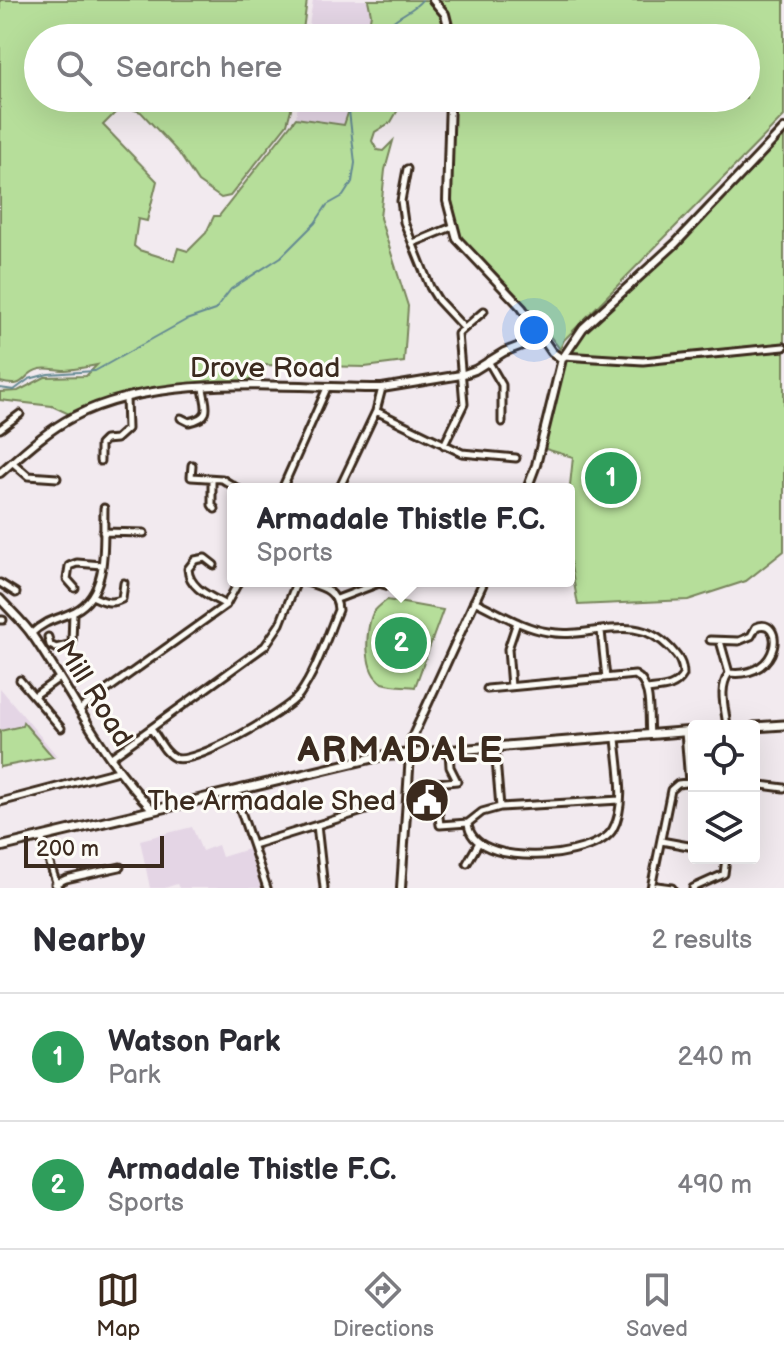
<!DOCTYPE html>
<html lang="en">
<head>
<meta charset="utf-8">
<style>
	:root { --surface:#fff; --page:#f2f2f3; --text:#2b2b33; --muted:#7c7c81; --line:#e1e1e2; --accent:#3b2a1e }
	body { margin:0; font-family:"Balsamiq Sans",sans-serif; background:var(--page); color:var(--text) }
	.controls { position:absolute; right:24px; bottom:24px; display:grid; overflow:hidden; border-radius:8px; box-shadow:0 8px 32px #0002 }
	.controls button { width:72px; height:72px; display:grid; place-items:center; padding:0; border:0; border-bottom:2px solid var(--line); background:var(--surface); color:var(--text); font:40px sans-serif }
	.scale { position:absolute; left:24px; bottom:20px; width:140px; box-sizing:border-box; padding-left:8px; border:4px solid #3b2a1e; border-top:0; font-size:22px; line-height:28px; white-space:nowrap; color:#3b2a1e; -webkit-text-stroke:6px #fdfcf7; paint-order:stroke }
	.you { position:absolute; left:534px; top:330px; width:28px; height:28px; margin:-20px; border:6px solid #fff; border-radius:50%; background:#1a73e8; box-shadow:0 0 0 12px #1a73e833 }
	.badge { display:grid; place-items:center; width:52px; height:52px; border-radius:50%; background:var(--accent); color:#fff; font-size:26px; font-weight:700 }
	.pin { position:absolute; translate:-50% -50%; border:4px solid #fff; box-shadow:0 2px 8px #0006 }
	.popup { position:absolute; left:227px; top:483px; width:348px; height:104px; box-sizing:border-box; display:grid; place-content:center; border-radius:8px; background:var(--surface); filter:drop-shadow(0 2px 6px #0005); font-size:26px; white-space:nowrap; color:var(--muted) }
	.popup b { font-size:30px; color:var(--text) }
	.popup::after { content:''; position:absolute; left:50%; top:100%; margin-left:-16px; border:16px solid transparent; border-top-color:var(--surface) }
	.list { margin:0; padding:0; list-style:none }
	h2 { display:flex; justify-content:space-between; align-items:center; height:104px; margin:0; padding:0 32px; font-size:34px }
	h2 small { font-size:26px; font-weight:400; color:var(--muted) }
	.list li { display:grid; grid-template-columns:52px 1fr auto; gap:24px; align-items:center; box-sizing:border-box; height:128px; padding:0 32px; border-top:2px solid var(--line) }
	.list b { display:block; font-size:30px; white-space:nowrap }
	.list p { margin:0; font-size:26px; white-space:nowrap; color:var(--muted) }
	.list em { font-size:26px; font-style:normal; color:var(--muted) }
	.icon { flex:none; width:44px; height:44px; fill:none; stroke:currentColor; stroke-width:2; stroke-linecap:round; stroke-linejoin:round }
	.map { position:relative; flex:none; width:784px; height:888px; overflow:hidden }
	.search { position:absolute; background:var(--surface); box-shadow:0 8px 32px #0002; left:24px; right:24px; top:24px; height:88px; display:flex; align-items:center; gap:20px; box-sizing:border-box; padding:0 28px; border-radius:44px; color:var(--muted); font-size:30px }
	.sheet { height:360px; background:var(--surface) }
	nav { display:flex; justify-content:space-around; align-items:center; box-sizing:border-box; height:112px; border-top:2px solid var(--line); background:var(--surface); font-size:22px; color:var(--muted) }
	nav a { display:grid; justify-items:center; gap:4px }
	nav .on { color:var(--accent) }
	.map>svg:first-child { display:block }
	.built { fill:#e4d5e5 }
	.green { fill:#b6de9a; stroke:#78845c; stroke-width:2 }
	.lines { fill:none; stroke-linecap:round; stroke-linejoin:round }
	.stream { stroke:#648992; stroke-width:2 }
	.minor-casing { stroke:#3b2a1e; stroke-width:11 }
	.tertiary-casing { stroke:#3b2a1e; stroke-width:12 }
	.secondary-casing { stroke:#3b2a1e; stroke-width:12 }
	.primary-casing { stroke:#3b2a1e; stroke-width:13 }
	.minor { stroke:#fdfcf7; stroke-width:5 }
	.tertiary { stroke:#fdfcf7; stroke-width:6 }
	.secondary { stroke:#fdfcf7; stroke-width:6 }
	.primary { stroke:#fdfcf7; stroke-width:7 }
	.labels { text-anchor:middle; stroke-width:6; stroke-linejoin:round; paint-order:stroke }
	.street-label { font-size:28px; fill:#3b2a1e; stroke:#fdfcf7 }
	.poi-label { font-size:28px; fill:#3b2a1e; stroke:#fdfcf7; text-anchor:end }
	.district-label { font-size:36px; font-weight:bold; letter-spacing:2px; fill:#3b2a1e; stroke:#fdfcf7 }
</style>
</head>
<body>
<div class="map">
<svg width="784" height="888" viewBox="0 0 784 888">
	<rect width="100%" height="100%" fill="#f2eaef"/>
	<filter id="ink" filterUnits="userSpaceOnUse"><feTurbulence type="fractalNoise" baseFrequency=".0125" numOctaves="2"/><feDisplacementMap in="SourceGraphic" scale="16" xChannelSelector="R" yChannelSelector="G"/><feConvolveMatrix kernelMatrix="1 2 1 2 8 2 1 2 1" color-interpolation-filters="sRGB"/></filter>
	<g filter="url(#ink)">
		<path class="built" d="M 313,0 L 368,0 L 371,14 L 367,38 L 307,38 Z
			M 299,98 L 353,98 L 344,125 L 296,118 Z
			M 0,688 L 57,756 L 0,768 Z
			M 192,827 L 202,851 L 218,845 L 222,857 L 248,849 L 261,888 L 179,888 L 177,884 L 165,888 L 150,888 L 140,840 Z"/>
		<path class="green" d="M 0,0 L 307,0 L 302,38 L 38,38 L 38,98 L 294,98 L 287,124 L 230,196 L 221,198 L 198,182 L 178,152 L 141,112 L 122,106 L 103,125 L 157,181 L 147,221 L 138,219 L 134,246 L 139,250 L 174,261 L 178,248 L 188,251 L 206,233 L 214,216 L 219,216 L 296,118 L 344,125 L 349,110 C 361,111 366,112 372,101 L 386,108 L 393,98 L 402,103 L 391,122 L 375,132 L 372,141 L 377,150 L 383,151 L 393,141 L 385,170 L 380,218 L 408,306 L 404,362 L 365,367 L 264,365 L 260,382 L 159,387 L 128,392 L 69,414 L 52,406 L 0,400 L 0,392 L 18,391 L 45,377 L 86,376 L 97,365 C 87,367 76,369 65,370 C 57,370 47,367 40,369 C 21,373 28,390 0,382 Z
			M 368,0 L 429,0 L 442,17 L 447,38 L 367,38 L 371,14 Z
			M 438,0 L 784,0 L 784,116 L 564,340 L 560,349 L 528,308 L 468,247 L 455,227 L 451,204 L 452,98 L 746,98 L 746,38 L 453,38 C 453,23 447,12 438,0 Z
			M 784,134 L 784,343 L 653,356 L 618,357 L 571,353 L 576,341 L 687,237 Z
			M 784,349 L 784,551 L 746,581 L 688,600 L 578,605 L 569,555 L 569,495 L 573,457 L 542,448 L 566,360 C 639,366 711,361 784,349 Z
			M 387,600 L 443,610 L 415,687 C 405,686 392,686 383,683 C 363,674 365,630 373,613 C 376,608 383,603 387,600 Z
			M 23,722 L 53,757 L 0,767 L 0,731 L 22,726 Z"/>
		<g class="lines">
			<path class="stream" d="M 383,38 C 388,16 410,15 422,0
				M 0,388 L 14,390 L 29,379 L 48,374 L 95,371 L 186,320 L 215,310 L 231,289 L 281,257 L 315,223 L 327,205 L 343,196 L 352,182 L 355,163 L 348,102 L 353,98"/>
			<g class="minor-casing">
				<path id="minor" d="M 407,169 L 401,201 L 404,222 L 430,287 L 438,300 L 464,328
					M 413,243 L 452,227
					M 563,356 L 643,361 L 784,347
					M 488,361 L 502,385 L 502,422
					M 376,411 L 462,453 L 516,458
					M 181,418 L 189,422 C 214,417 205,405 203,388
					M 0,429 L 20,414
					M 444,445 L 464,404 L 458,334 L 484,311
					M 100,461 L 100,445 L 105,440 L 116,439 L 127,429 L 126,398
					M 12,462 L 28,476 L 57,478
					M 192,465 L 191,477 L 222,479 L 238,489
					M 212,479 L 212,505 L 215,509
					M 282,489 L 327,388
					M 339,489 L 376,411 L 382,388
					M 103,532 L 144,533
					M 214,565 L 205,558 L 195,560 L 188,569 C 189,588 210,596 226,605
					M 0,583 L 16,593
					M 75,588 L 67,579 L 69,566 L 77,563 L 102,565
					M 92,596 C 103,601 111,605 122,599 L 124,583
					M 337,599 L 379,583 L 396,588
					M 474,601 C 498,612 522,628 548,632 C 593,640 633,610 670,648 C 678,657 683,662 683,675 C 675,689 661,688 646,690
					M 0,620 L 3,620
					M 601,631 L 606,678
					M 31,634 C 45,620 59,619 75,611 C 110,593 103,541 104,508
					M 48,637 L 50,645 L 56,648 L 72,644 L 73,612
					M 710,640 L 739,641 L 751,636 L 756,627 C 784,615 783,679 729,673
					M 720,641 L 729,673 C 718,689 725,708 727,726
					M 20,680 L 61,728
					M 511,687 L 508,649 L 517,622
					M 487,689 L 635,675 C 653,684 648,716 650,735
					M 34,696 L 59,678
					M 79,710 L 226,605 L 239,581
					M 151,729 C 158,738 164,753 175,758 C 193,766 286,712 299,695 C 317,670 326,639 338,610 C 337,589 321,587 303,581
					M 685,732 L 689,782
					M 495,748 L 500,807 L 620,800
					M 110,758 L 265,646 L 280,624 L 297,581
					M 425,784 L 457,781 L 450,767 L 449,751
					M 754,784 L 784,788
					M 234,791 L 267,888
					M 0,802 L 118,771
					M 500,807 L 482,812 L 468,823 C 471,870 596,860 613,829 C 627,804 618,765 616,738
					M 438,809 L 440,825 L 468,823
					M 317,825 L 324,888
					M 41,837 L 58,888
					M 661,841 L 694,847
					M 253,845 L 382,805
					M 467,863 L 478,844
					M 55,884 L 66,879 L 120,867
					M 657,886 L 672,888
					M 651,888 L 671,790 L 678,784 L 694,782
					M 693,888 L 724,874 L 726,858"/>
			</g>
			<g class="tertiary-casing">
				<path id="tertiary" d="M 433,0 L 445,14 L 451,38
					M 450,98 L 447,201 L 457,239 L 522,308 L 552,352 L 562,359
					M 0,473 C 23,453 46,431 73,417 C 159,372 287,388 382,388 L 461,375 L 475,370 L 504,352 L 543,337
					M 0,599 C 11,611 24,623 33,636 C 73,695 103,759 153,810"/>
			</g>
			<g class="secondary-casing">
				<path id="secondary" d="M 527,489 L 536,465 L 562,359 L 583,328 L 676,243 L 784,129
					M 401,888 L 411,740 L 484,581"/>
			</g>
			<g class="primary-casing">
				<path id="primary" d="M 754,727 L 784,725
					M 0,847 L 381,756 L 694,731"/>
			</g>
			<use href="#minor" class="minor"/>
			<use href="#tertiary" class="tertiary"/>
			<use href="#secondary" class="secondary"/>
			<use href="#primary" class="primary"/>
		</g>
	</g>
	<defs>
		<g id="civic-disc" transform="scale(2.3)"><circle r="9.5" fill="#3b2a1e" stroke="#fdfcf7"/><path d="M-.6-6.5H3V-4.5H.6V-3L4-1V1h2V6H-6V1h2V-1L-.6-3ZM-1.2 2.5V6h2.4V2.5Z" fill="#fff"/></g>
	</defs>
	<g fill-rule="evenodd">
		<use href="#civic-disc" x="427" y="800"/>
	</g>
	<g class="labels">
		<g class="street-label">
			<text x="265" y="377">Drove Road</text>
			<text transform="translate(95 693) rotate(58)" y="10">Mill Road</text>
		</g>
		<g class="poi-label">
			<text x="396" y="810">The Armadale Shed</text>
		</g>
		<g class="district-label">
			<text x="401" y="762">ARMADALE</text>
		</g>
	</g>
</svg>
<div class="controls">
<button><svg class="icon" aria-label="locate" viewBox="0 0 24 24"><circle cx="12" cy="12" r="6"/><path d="M12 2v4M12 18v4M2 12h4M18 12h4"/></svg></button>
<button><svg class="icon" aria-label="layers" viewBox="0 0 24 24"><path d="M12 4l9 5-9 5-9-5zM3 14l9 5 9-5"/></svg></button>
</div>
<div class="scale">200 m</div>
<div class="you"></div>
<div class="pin badge" style="left:611px;top:478px;background:#2e9e5b">1</div>
<div class="pin badge" style="left:401px;top:643px;background:#2e9e5b">2</div>
<div class="popup"><b>Armadale Thistle F.C.</b>Sports</div>
<div class="search"><svg class="icon" aria-label="search" viewBox="0 0 24 24"><circle cx="10" cy="10" r="6"/><path d="M15 15l6 6"/></svg>Search here</div>
</div>
<section class="sheet">
<h2>Nearby<small>2 results</small></h2>
<ul class="list">
<li><span class="badge" style="background:#2e9e5b">1</span><div><b>Watson Park</b><p>Park</p></div><em>240 m</em></li>
<li><span class="badge" style="background:#2e9e5b">2</span><div><b>Armadale Thistle F.C.</b><p>Sports</p></div><em>490 m</em></li>
</ul>
</section>
<nav>
<a class="on"><svg class="icon" aria-label="map" viewBox="0 0 24 24"><path d="M3 6l6-2 6 2 6-2v14l-6 2-6-2-6 2zM9 4v14M15 6v14"/></svg>Map</a>
<a><svg class="icon" aria-label="directions" viewBox="0 0 24 24"><path d="M12 3l9 9-9 9-9-9zM9 14v-3h6M13 9l2 2-2 2"/></svg>Directions</a>
<a><svg class="icon" aria-label="saved" viewBox="0 0 24 24"><path d="M7 4h10v16l-5-4-5 4z"/></svg>Saved</a>
</nav>
</body>
</html>
